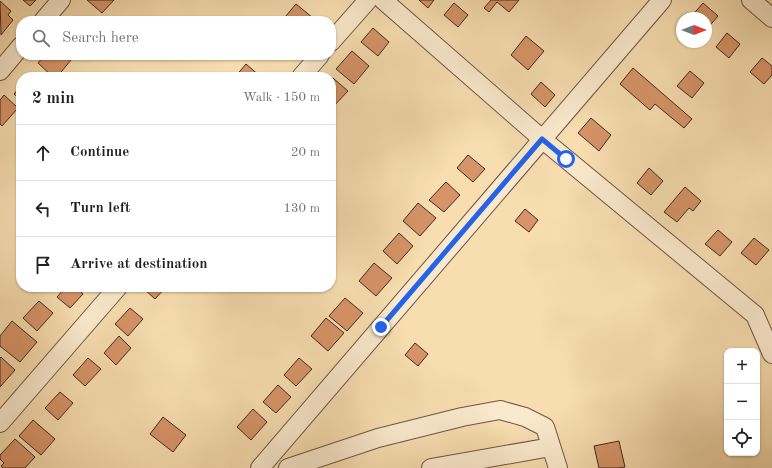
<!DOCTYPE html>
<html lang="en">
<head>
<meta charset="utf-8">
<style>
	:root { --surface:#fff; --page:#f6f6f6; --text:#202124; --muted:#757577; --line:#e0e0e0 }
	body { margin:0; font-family:"Old Standard TT",serif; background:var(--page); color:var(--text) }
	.controls { position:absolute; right:12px; bottom:12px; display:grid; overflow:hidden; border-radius:8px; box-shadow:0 1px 3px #0004 }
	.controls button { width:36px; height:36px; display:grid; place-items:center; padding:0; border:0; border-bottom:1px solid var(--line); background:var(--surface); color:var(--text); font:20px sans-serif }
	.compass { position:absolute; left:676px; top:12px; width:36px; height:36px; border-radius:50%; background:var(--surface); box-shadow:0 1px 3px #0004; rotate:90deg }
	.stop { position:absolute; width:12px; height:12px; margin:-9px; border:3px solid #2563eb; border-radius:50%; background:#fff }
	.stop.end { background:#2563eb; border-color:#fff; box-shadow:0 1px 4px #0008 }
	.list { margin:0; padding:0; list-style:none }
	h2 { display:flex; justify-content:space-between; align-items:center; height:52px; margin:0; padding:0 16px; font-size:17px }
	h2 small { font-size:13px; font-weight:400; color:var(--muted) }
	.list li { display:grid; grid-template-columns:26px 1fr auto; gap:12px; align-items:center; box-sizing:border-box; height:56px; padding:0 16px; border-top:1px solid var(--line) }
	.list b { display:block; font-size:15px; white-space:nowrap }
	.list em { font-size:13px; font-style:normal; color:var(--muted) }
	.icon { flex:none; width:22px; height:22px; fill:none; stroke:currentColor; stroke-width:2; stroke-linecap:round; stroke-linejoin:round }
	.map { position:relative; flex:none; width:772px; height:468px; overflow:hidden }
	.search { position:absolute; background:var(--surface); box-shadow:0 1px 3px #0004; left:16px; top:16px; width:320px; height:44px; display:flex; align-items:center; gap:10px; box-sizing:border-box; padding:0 14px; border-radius:16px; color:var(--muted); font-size:15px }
	.panel { position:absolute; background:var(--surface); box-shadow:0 1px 3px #0004; left:16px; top:72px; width:320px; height:220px; border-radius:16px }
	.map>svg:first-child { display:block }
	.building { fill:#d69468; stroke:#3f2921 }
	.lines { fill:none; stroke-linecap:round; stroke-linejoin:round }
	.minor-casing { stroke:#6d5645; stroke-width:20 }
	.minor { stroke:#fae9cc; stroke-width:18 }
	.route { stroke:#2563eb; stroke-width:5 }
</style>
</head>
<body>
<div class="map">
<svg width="772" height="468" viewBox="0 0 772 468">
	<rect width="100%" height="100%" fill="#f7ddb0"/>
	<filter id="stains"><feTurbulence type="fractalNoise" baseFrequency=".005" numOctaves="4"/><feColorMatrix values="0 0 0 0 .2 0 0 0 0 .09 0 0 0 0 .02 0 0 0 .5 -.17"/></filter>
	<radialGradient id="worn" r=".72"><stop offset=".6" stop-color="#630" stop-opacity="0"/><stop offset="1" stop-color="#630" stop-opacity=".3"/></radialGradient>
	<path class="building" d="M 23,0 L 36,0 L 30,6 Z
		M 87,0 L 114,0 L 102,13 Z
		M 419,0 L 434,0 L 428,8 Z
		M 491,0 L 519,0 L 509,12 L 497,2 L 489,12 L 484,8 Z
		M 0,1 L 11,11 L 8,15 L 13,20 L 1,35 Z
		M 454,3 L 468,15 L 458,27 L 444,15 Z
		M 703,3 L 718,16 L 706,30 L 706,18 L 690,18 Z
		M 296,4 L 313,18 L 311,21 L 289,21 L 285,17 Z
		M 373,28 L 389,42 L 378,56 L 361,42 Z
		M 727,33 L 740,44 L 729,58 L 716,47 Z
		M 526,36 L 544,51 L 528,70 L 511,55 Z
		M 352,51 L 369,66 L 354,84 L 336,69 Z
		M 45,55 L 65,55 L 71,60 L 57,77 L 53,77 L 38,63 Z
		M 762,58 L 772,66 L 772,75 L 764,84 L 750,72 Z
		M 246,64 L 261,77 L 235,77 Z
		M 633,68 L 692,119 L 684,128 L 655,104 L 650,110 L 620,84 Z
		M 690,71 L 704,83 L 692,98 L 677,86 Z
		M 333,78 L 348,91 L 331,109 L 331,81 Z
		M 541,82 L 555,95 L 545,107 L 531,94 Z
		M 21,86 L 21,100 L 14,94 Z
		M 4,95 L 18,108 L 2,126 L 0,124 L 0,100 Z
		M 591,118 L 611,135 L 599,151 L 578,133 Z
		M 468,155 L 485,169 L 473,182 L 457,168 Z
		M 649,168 L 663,181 L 651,195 L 637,183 Z
		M 446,182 L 460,195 L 444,212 L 429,200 Z
		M 685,187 L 701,201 L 693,211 L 689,208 L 677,222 L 664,212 Z
		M 418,203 L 436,218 L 420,236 L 403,221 Z
		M 525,209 L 538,220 L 529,232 L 515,221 Z
		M 718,230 L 732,242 L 720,256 L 705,244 Z
		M 399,233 L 413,246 L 397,264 L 383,251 Z
		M 754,238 L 769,250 L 756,265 L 741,253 Z
		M 374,263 L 392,278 L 376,296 L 359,281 Z
		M 66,287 L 76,287 L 83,294 L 70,308 L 57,297 Z
		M 142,287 L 166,287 L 155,299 Z
		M 345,298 L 363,313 L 347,331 L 329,316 Z
		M 39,301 L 53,313 L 37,331 L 23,318 Z
		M 130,308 L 143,319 L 128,336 L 115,324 Z
		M 326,318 L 344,333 L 328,351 L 311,336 Z
		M 12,321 L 37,342 L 20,362 L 0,346 L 0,336 Z
		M 119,336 L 131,348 L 116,365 L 104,353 Z
		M 415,343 L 428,354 L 418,366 L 405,355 Z
		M 1,357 L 15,370 L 0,387 L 0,358 Z
		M 88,358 L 101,369 L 85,386 L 73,375 Z
		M 299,358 L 312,369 L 296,386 L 284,375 Z
		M 278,385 L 291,397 L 276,413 L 263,402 Z
		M 60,392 L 73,403 L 58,420 L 45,408 Z
		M 253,409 L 267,422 L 251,440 L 237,427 Z
		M 163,417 L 186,435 L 173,452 L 150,434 Z
		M 33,420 L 55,439 L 41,455 L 19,436 Z
		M 15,439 L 35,457 L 25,468 L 3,468 L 1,466 L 4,463 L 0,459 L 0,455 Z
		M 619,441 L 625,467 L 618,468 L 599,468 L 594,446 Z"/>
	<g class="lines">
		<g class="minor-casing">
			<path id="minor" d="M 383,0 L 542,139 L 755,315 L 772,354
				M 751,0 L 772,18
				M 43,21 L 61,0
				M 331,42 L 368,0
				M 0,71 L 21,46
				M 301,77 L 320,55
				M 0,423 L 118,287
				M 260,468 L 662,0
				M 288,468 L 378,438 L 462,417 L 500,410 L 525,417 L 545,427 L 558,468
				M 431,468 L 551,447"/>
		</g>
		<use href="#minor" class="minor"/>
	</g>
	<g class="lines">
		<path class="route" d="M 381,327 L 542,139 L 566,159"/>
	</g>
	<rect width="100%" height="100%" filter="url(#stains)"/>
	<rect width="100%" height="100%" fill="url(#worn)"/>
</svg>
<div class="controls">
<button>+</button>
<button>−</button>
<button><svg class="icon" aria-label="locate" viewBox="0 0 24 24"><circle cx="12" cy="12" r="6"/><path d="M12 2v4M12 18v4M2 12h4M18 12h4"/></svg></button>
</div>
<svg class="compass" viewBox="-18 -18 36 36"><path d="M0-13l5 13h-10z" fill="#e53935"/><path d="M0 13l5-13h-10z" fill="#757577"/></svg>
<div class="stop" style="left:566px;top:159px"></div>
<div class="stop end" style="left:381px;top:327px"></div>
<div class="search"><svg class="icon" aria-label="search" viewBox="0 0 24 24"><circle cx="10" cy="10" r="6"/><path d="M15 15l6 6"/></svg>Search here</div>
<section class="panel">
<h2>2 min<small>Walk · 150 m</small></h2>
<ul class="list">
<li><svg class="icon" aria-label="ahead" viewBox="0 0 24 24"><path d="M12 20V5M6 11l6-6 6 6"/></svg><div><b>Continue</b></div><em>20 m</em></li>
<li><svg class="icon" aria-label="left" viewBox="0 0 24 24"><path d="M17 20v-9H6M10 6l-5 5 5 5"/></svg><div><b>Turn left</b></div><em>130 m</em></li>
<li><svg class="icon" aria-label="arrive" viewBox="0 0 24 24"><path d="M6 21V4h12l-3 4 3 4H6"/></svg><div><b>Arrive at destination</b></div></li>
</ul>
</section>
</div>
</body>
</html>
